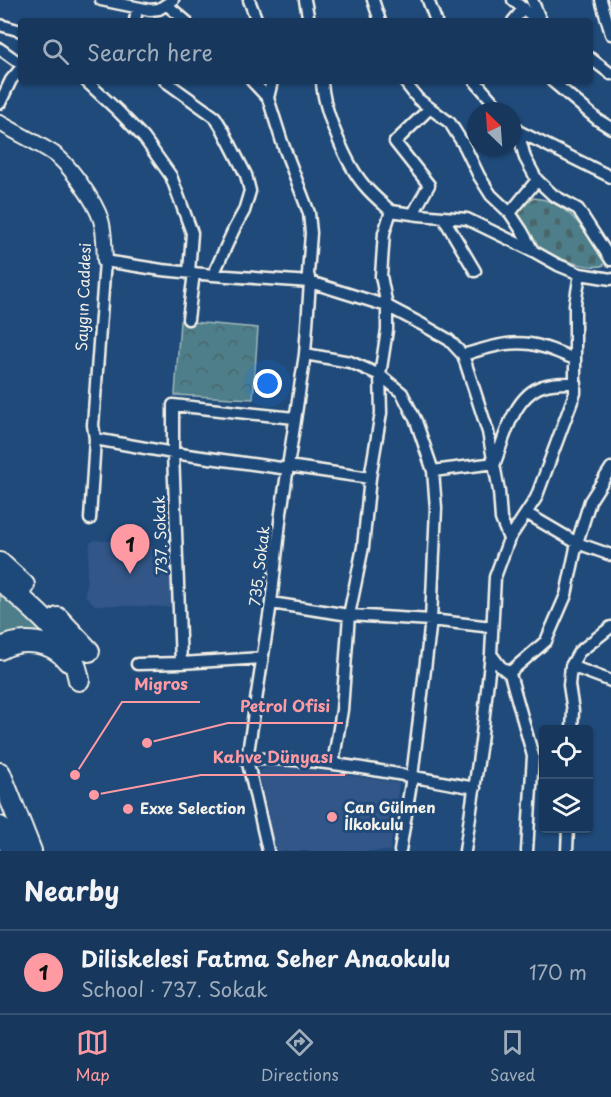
<!DOCTYPE html>
<html lang="en">
<head>
<meta charset="utf-8">
<style>
	:root { --surface:#17385c; --page:#203f62; --text:#f1f3f6; --muted:#9eacbb; --line:#365272; --accent:#ff9aa2 }
	body { margin:0; font-family:"Playpen Sans",sans-serif; background:var(--page); color:var(--text) }
	.controls { position:absolute; right:18px; bottom:18px; display:grid; overflow:hidden; border-radius:6px; box-shadow:0 2px 4px #0004 }
	.controls button { width:54px; height:54px; display:grid; place-items:center; padding:0; border:0; border-bottom:2px solid var(--line); background:var(--surface); color:var(--text); font:30px sans-serif }
	.compass { position:absolute; left:467px; top:102px; width:54px; height:54px; border-radius:50%; background:var(--surface); box-shadow:0 2px 4px #0004; rotate:335deg }
	.you { position:absolute; left:268px; top:384px; width:21px; height:21px; margin:-15px; border:4px solid #fff; border-radius:50%; background:#1a73e8; box-shadow:0 0 0 9px #1a73e833 }
	.badge { display:grid; place-items:center; width:39px; height:39px; border-radius:50%; background:var(--accent); color:#111; font-size:20px; font-weight:700 }
	.pin { position:absolute; translate:-50% -50px; filter:drop-shadow(0 2px 3px #0008) }
	.pin::after { content:''; position:absolute; top:32px; width:21px; height:18px; background:inherit; clip-path:polygon(0 0,100% 0,50% 100%) }
	.list { margin:0; padding:0; list-style:none }
	h2 { display:flex; justify-content:space-between; align-items:center; height:78px; margin:0; padding:0 24px; font-size:26px }
	h2 small { font-size:20px; font-weight:400; color:var(--muted) }
	.list li { display:grid; grid-template-columns:39px 1fr auto; gap:18px; align-items:center; box-sizing:border-box; height:84px; padding:0 24px; border-top:2px solid var(--line) }
	.list b { display:block; font-size:22px; white-space:nowrap }
	.list p { margin:0; font-size:20px; white-space:nowrap; color:var(--muted) }
	.list em { font-size:20px; font-style:normal; color:var(--muted) }
	.icon { flex:none; width:33px; height:33px; fill:none; stroke:currentColor; stroke-width:2; stroke-linecap:round; stroke-linejoin:round }
	.map { position:relative; flex:none; width:611px; height:851px; overflow:hidden }
	.search { position:absolute; background:var(--surface); box-shadow:0 2px 4px #0004; left:18px; right:18px; top:18px; height:66px; display:flex; align-items:center; gap:15px; box-sizing:border-box; padding:0 21px; border-radius:6px; color:var(--muted); font-size:22px }
	.sheet { height:162px; background:var(--surface) }
	nav { display:flex; justify-content:space-around; align-items:center; box-sizing:border-box; height:84px; border-top:2px solid var(--line); background:var(--surface); font-size:16px; color:var(--muted) }
	nav a { display:grid; justify-items:center; gap:3px }
	nav .on { color:var(--accent) }
	.map>svg:first-child { display:block }
	.built { fill:#305787 }
	.grass { fill:#4d7e8a; stroke:#a0b8b9; stroke-width:1.5 }
	.forest { fill:url(#forest-crowns); stroke:#a0b8b9; stroke-width:1.5 }
	.cemetery { fill:url(#cemetery-stones); stroke:#a0b8b9; stroke-width:1.5 }
	.lines { fill:none; stroke-linecap:round; stroke-linejoin:round }
	.minor-casing { stroke:#f4f1e8; stroke-width:15 }
	.tertiary-casing { stroke:#f4f1e8; stroke-width:18 }
	.motorway-casing { stroke:#f4f1e8; stroke-width:24 }
	.minor { stroke:#1f4a7a; stroke-width:10 }
	.tertiary { stroke:#1f4a7a; stroke-width:14 }
	.motorway { stroke:#1f4a7a; stroke-width:20 }
	.poi-dot { fill:#ff9aa2; stroke:#1f4a7a; stroke-width:2 }
	.labels { text-anchor:middle; stroke-width:6; stroke-linejoin:round; paint-order:stroke }
	.street-label { font-size:15px; fill:#f4f1e8; stroke:#1f4a7a }
	.poi-label { font-size:15px; font-weight:bold; fill:#f4f1e8; stroke:#1f4a7a; text-anchor:start }
	.leader { fill:none; stroke:#ff9aa2; stroke-width:2 }
	.callout-dot { fill:#ff9aa2; stroke:#1f4a7a; stroke-width:2 }
	.callout-label { font-size:16px; text-anchor:middle; font-weight:bold; fill:#ff9aa2; stroke:#1f4a7a; stroke-width:6; stroke-linejoin:round; paint-order:stroke }
</style>
</head>
<body>
<div class="map">
<svg width="611" height="851" viewBox="0 0 611 851">
	<defs>
		<pattern id="forest-crowns" width="20" height="18" patternUnits="userSpaceOnUse" patternTransform="scale(1.5)"><rect width="20" height="18" fill="#4d7e8a"/><path d="M2 6a3 3 0 1 1 6 0M12 15a3 3 0 1 1 6 0" fill="none" stroke="#4b666b"/></pattern>
		<pattern id="cemetery-stones" width="16" height="16" patternUnits="userSpaceOnUse" patternTransform="scale(1.5)"><rect width="16" height="16" fill="#4d7e8a"/><path d="M2 7V4a2 2 0 0 1 4 0v3zM10 15v-3a2 2 0 0 1 4 0v3z" fill="#4b666b"/></pattern>
	</defs>
	<rect width="100%" height="100%" fill="#1f4a7a"/>
	<filter id="ink" filterUnits="userSpaceOnUse"><feTurbulence type="fractalNoise" baseFrequency=".0167" numOctaves="2"/><feDisplacementMap in="SourceGraphic" scale="12" xChannelSelector="R" yChannelSelector="G"/><feConvolveMatrix kernelMatrix="1 2 1 2 8 2 1 2 1" color-interpolation-filters="sRGB"/></filter>
	<g filter="url(#ink)">
		<path class="built" d="M 95,540 L 166,548 L 170,550 L 172,554 L 173,607 L 95,605 L 85,595 L 90,543 Z
			M 276,764 L 399,783 L 390,851 L 275,851 L 259,771 Z"/>
		<path class="grass" d="M 0,591 L 45,630 L 44,636 C 25,631 18,633 0,641 Z"/>
		<path class="forest" d="M 180,321 L 258,328 L 253,399 L 175,395 Z"/>
		<path class="cemetery" d="M 534,198 C 569,200 587,235 606,259 L 604,265 C 591,271 543,255 534,244 C 529,239 519,221 518,214 C 518,211 520,208 521,205 Z"/>
		<g class="lines">
			<g class="minor-casing">
				<path id="minor" d="M 101,0 L 150,10 L 159,9 L 173,0
					M 249,0 L 257,21
					M 305,0 L 309,21
					M 373,0 L 380,21
					M 428,0 L 436,21
					M 513,0 L 538,21
					M 532,0 L 541,21
					M 601,0 L 611,34
					M 167,5 L 186,21
					M 135,21 L 137,8
					M 513,21 L 524,8
					M 0,25 L 21,31
					M 0,49 L 21,64
					M 590,58 L 611,74
					M 86,81 L 118,111 L 144,138 L 171,176 L 192,233 L 189,272
					M 165,81 L 215,117 L 223,130 L 246,175 L 250,191 L 244,211 L 234,229 L 213,275
					M 252,81 L 268,98 L 282,142 L 309,213 L 311,233 L 308,274 L 310,282 L 305,354 L 281,513 L 271,603 L 247,759 L 268,851
					M 322,81 C 323,109 346,164 364,185 C 372,195 382,203 391,211
					M 404,81 L 418,99 L 450,123 L 465,147 L 479,176 L 491,195 L 510,213 L 522,231 L 533,251
					M 475,81 L 501,111
					M 552,81 L 598,120 L 611,128
					M 268,98 L 272,81
					M 0,103 L 11,80 L 21,68
					M 512,124 L 518,131 L 611,177
					M 518,131 L 525,158 L 537,180 L 553,195 L 578,209 L 611,260
					M 510,213 L 537,180
					M 413,214 L 429,185 L 395,142 L 430,108
					M 443,217 L 475,271
					M 188,319 L 194,273
					M 463,355 C 490,347 515,338 543,347 C 554,350 564,355 575,359
					M 95,439 L 173,453 L 288,469
					M 288,466 L 370,478 L 381,413 L 380,375 L 350,362 L 305,354
					M 433,471 L 495,463 C 504,438 514,395 543,386 C 554,382 564,383 576,383
					M 526,513 L 577,543 L 611,555
					M 90,519 L 95,439 L 93,425 L 105,261 L 162,270 L 213,275 L 310,282 L 387,306 L 423,325 L 449,340 L 463,355 L 488,432 L 499,491 L 501,519 L 509,539
					M 271,603 L 349,615 L 431,620 L 492,627
					M 491,654 L 500,666 L 510,674 L 533,756 L 527,851
					M 181,663 L 173,453 L 173,405 L 294,418
					M 137,664 L 181,663 L 262,658
					M 571,666 L 611,681
					M 509,673 L 546,641 L 566,595 L 577,543 L 590,501 L 611,468
					M 572,730 L 573,711 L 569,685 L 571,666 L 579,652 L 611,627
					M 247,759 C 323,757 400,775 475,788
					M 333,764 L 342,710 L 349,615 L 363,547 L 370,478
					M 400,851 L 412,777 L 431,620 L 436,508 L 433,471 L 416,421 L 402,393 L 380,375 L 387,330 L 387,306 L 381,276 L 384,233 L 391,211 L 419,215 L 467,219 L 533,251 L 558,265 L 580,274 L 611,279
					M 465,851 L 481,742 L 491,654 L 495,577 L 509,539 L 536,498 L 575,393 L 575,304 L 580,274
					M 567,851 L 568,828"/>
			</g>
			<g class="tertiary-casing">
				<path id="tertiary" d="M 0,123 C 17,133 36,142 53,153 C 69,164 95,201 101,220 C 105,233 104,248 105,261"/>
			</g>
			<g class="motorway-casing">
				<path id="motorway" d="M 0,563 L 24,585
					M 0,580 C 31,608 72,636 79,680
					M 58,618 L 89,651
					M 0,649 C 21,637 53,640 68,661
					M 0,773 L 31,851
					M 0,827 L 12,851"/>
			</g>
			<use href="#minor" class="minor"/>
			<use href="#tertiary" class="tertiary"/>
			<use href="#motorway" class="motorway"/>
		</g>
	</g>
	<g class="poi-dot">
		<circle cx="128" cy="809" r="6"/>
		<circle cx="332" cy="817" r="6"/>
	</g>
	<g class="labels">
		<g class="street-label">
			<text transform="translate(84 297) rotate(-88)" y="5">Saygın Caddesi</text>
			<text transform="translate(161 535) rotate(-92)" y="5">737. Sokak</text>
			<text transform="translate(260 566) rotate(-83)" y="5">735. Sokak</text>
		</g>
		<g class="poi-label">
			<text x="344" y="813">Can Gülmen<tspan x="344" dy="17">İlkokulu</tspan></text>
			<text x="140" y="814">Exxe Selection</text>
		</g>
	</g>
	<path class="leader" d="M75 775L122 702H200M147 743L228 723H343M94 795L201 775H345"/>
	<g class="callout-dot">
		<circle cx="75" cy="775" r="6"/>
		<circle cx="147" cy="743" r="6"/>
		<circle cx="94" cy="795" r="6"/>
	</g>
	<g class="callout-label">
		<text x="161" y="690">Migros</text>
		<text x="285" y="712">Petrol Ofisi</text>
		<text x="273" y="763">Kahve Dünyası</text>
	</g>
</svg>
<div class="controls">
<button><svg class="icon" aria-label="locate" viewBox="0 0 24 24"><circle cx="12" cy="12" r="6"/><path d="M12 2v4M12 18v4M2 12h4M18 12h4"/></svg></button>
<button><svg class="icon" aria-label="layers" viewBox="0 0 24 24"><path d="M12 4l9 5-9 5-9-5zM3 14l9 5 9-5"/></svg></button>
</div>
<svg class="compass" viewBox="-18 -18 36 36"><path d="M0-13l5 13h-10z" fill="#e53935"/><path d="M0 13l5-13h-10z" fill="#9eacbb"/></svg>
<div class="you"></div>
<div class="pin badge" style="left:130px;top:574px">1</div>
<div class="search"><svg class="icon" aria-label="search" viewBox="0 0 24 24"><circle cx="10" cy="10" r="6"/><path d="M15 15l6 6"/></svg>Search here</div>
</div>
<section class="sheet">
<h2>Nearby<small></small></h2>
<ul class="list">
<li><span class="badge">1</span><div><b>Diliskelesi Fatma Seher Anaokulu</b><p>School · 737. Sokak</p></div><em>170 m</em></li>
</ul>
</section>
<nav>
<a class="on"><svg class="icon" aria-label="map" viewBox="0 0 24 24"><path d="M3 6l6-2 6 2 6-2v14l-6 2-6-2-6 2zM9 4v14M15 6v14"/></svg>Map</a>
<a><svg class="icon" aria-label="directions" viewBox="0 0 24 24"><path d="M12 3l9 9-9 9-9-9zM9 14v-3h6M13 9l2 2-2 2"/></svg>Directions</a>
<a><svg class="icon" aria-label="saved" viewBox="0 0 24 24"><path d="M7 4h10v16l-5-4-5 4z"/></svg>Saved</a>
</nav>
</body>
</html>
